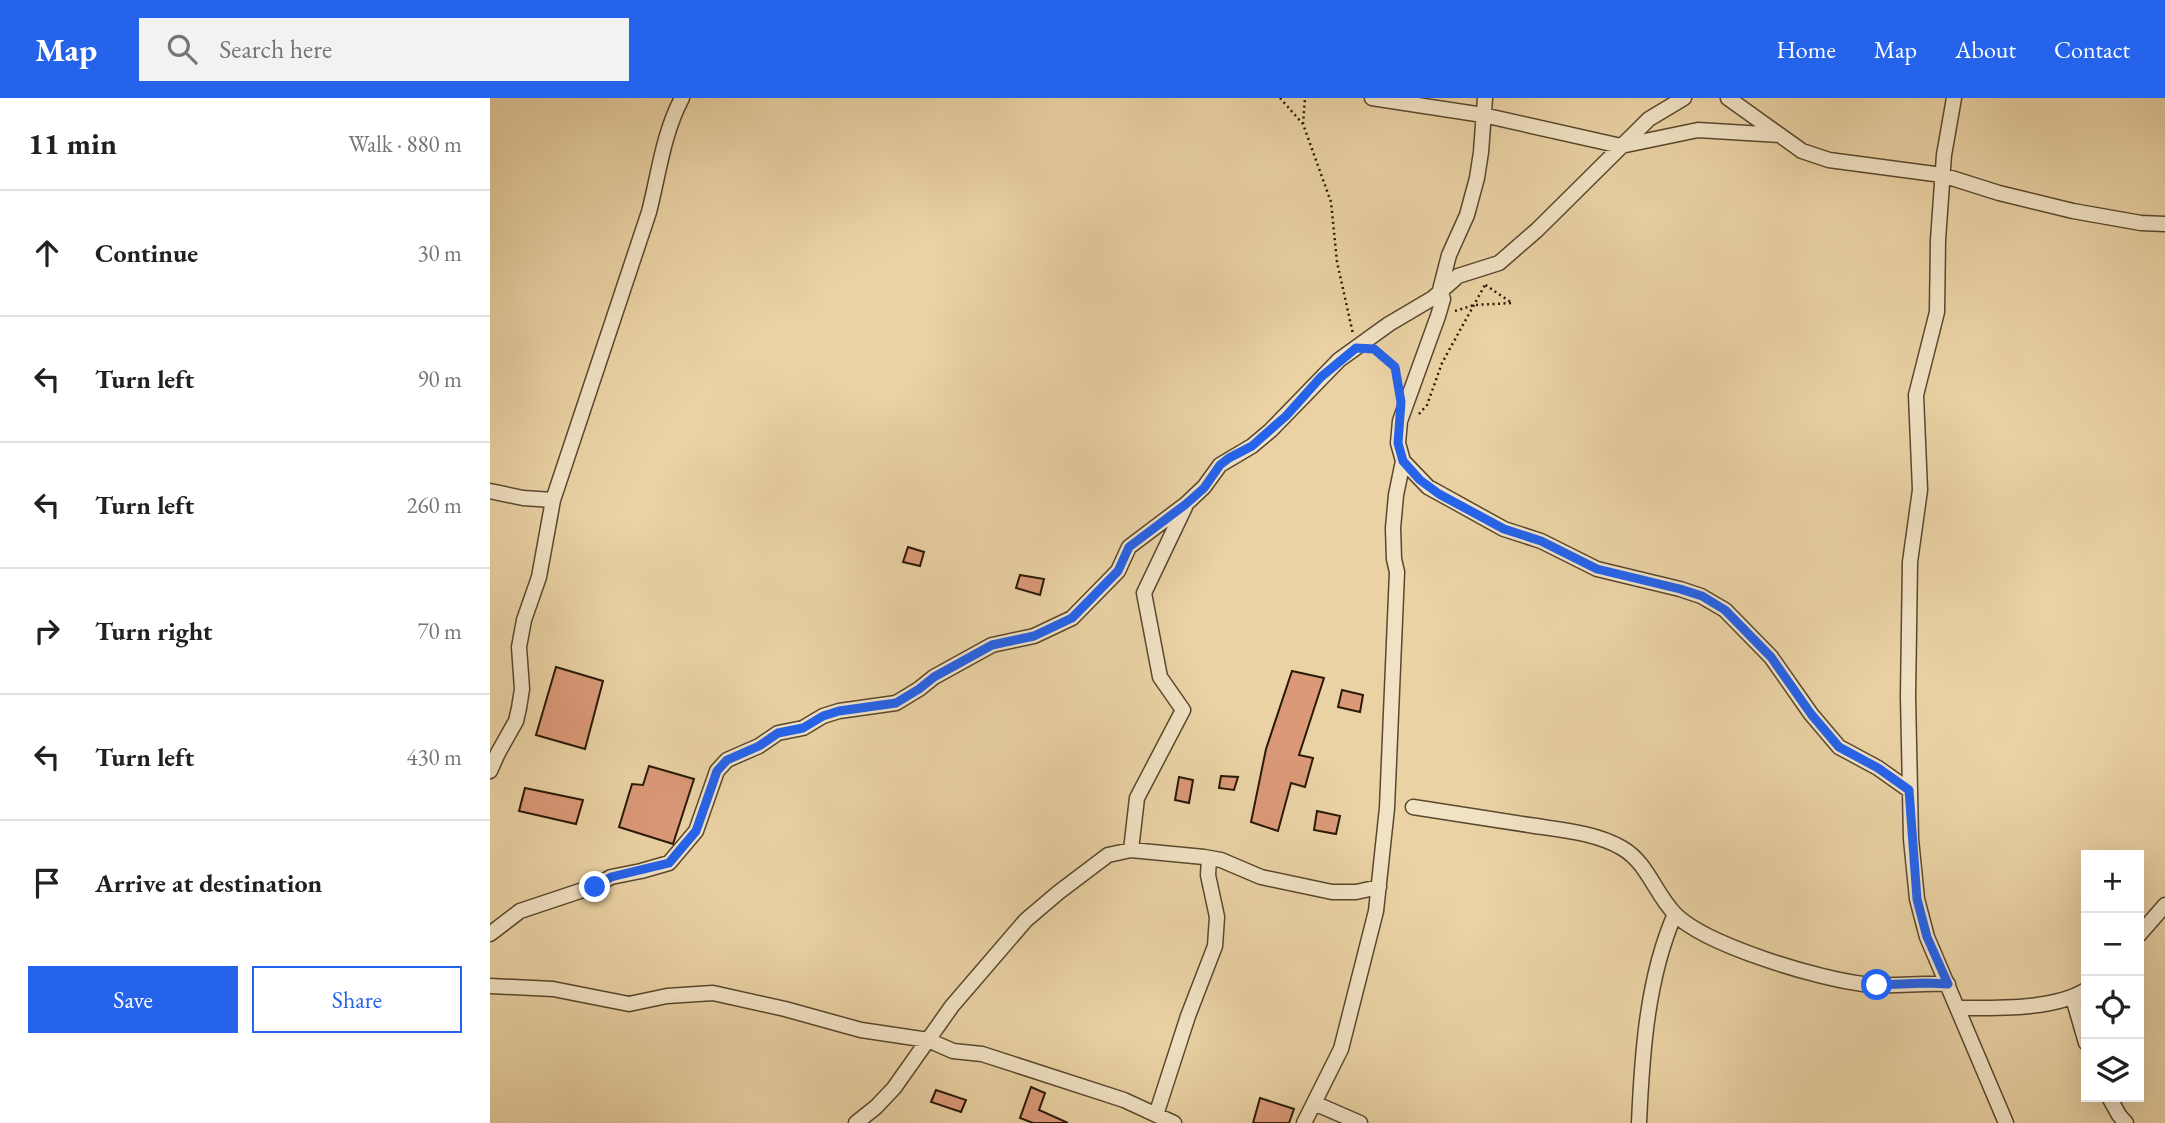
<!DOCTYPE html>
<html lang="en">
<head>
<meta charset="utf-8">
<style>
	:root { --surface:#fff; --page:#f2f2f2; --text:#202124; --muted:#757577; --line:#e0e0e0; --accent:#2563eb }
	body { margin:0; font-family:"EB Garamond",serif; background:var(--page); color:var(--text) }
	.controls { position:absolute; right:21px; bottom:21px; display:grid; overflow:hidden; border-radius:0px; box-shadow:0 7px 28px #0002 }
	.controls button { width:63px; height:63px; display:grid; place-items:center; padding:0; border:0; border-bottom:2px solid var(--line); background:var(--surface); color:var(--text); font:35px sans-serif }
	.stop { position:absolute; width:21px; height:21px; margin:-16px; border:5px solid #2563eb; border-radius:50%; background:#fff }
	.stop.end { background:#2563eb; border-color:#fff; box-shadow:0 2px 7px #0008 }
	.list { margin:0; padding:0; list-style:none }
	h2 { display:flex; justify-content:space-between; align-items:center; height:91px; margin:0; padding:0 28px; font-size:30px }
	h2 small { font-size:23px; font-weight:400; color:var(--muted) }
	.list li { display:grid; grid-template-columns:46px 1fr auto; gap:21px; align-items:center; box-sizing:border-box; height:126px; padding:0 28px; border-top:2px solid var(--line) }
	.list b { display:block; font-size:26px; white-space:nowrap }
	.list em { font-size:23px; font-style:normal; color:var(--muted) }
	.actions { display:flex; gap:14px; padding:21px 28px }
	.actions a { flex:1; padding:16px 0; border:2px solid var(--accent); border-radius:0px; text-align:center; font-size:24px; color:var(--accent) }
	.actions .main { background:var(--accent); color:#fff }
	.icon { flex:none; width:38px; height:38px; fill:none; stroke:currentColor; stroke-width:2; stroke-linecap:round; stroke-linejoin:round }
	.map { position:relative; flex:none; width:1675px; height:1025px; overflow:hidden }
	header { display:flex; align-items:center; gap:42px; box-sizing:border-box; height:98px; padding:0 35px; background:var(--accent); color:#fff }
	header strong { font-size:33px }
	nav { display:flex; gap:38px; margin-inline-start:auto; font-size:24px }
	.search { width:490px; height:63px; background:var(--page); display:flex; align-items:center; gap:18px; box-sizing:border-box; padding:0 24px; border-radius:0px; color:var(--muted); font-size:26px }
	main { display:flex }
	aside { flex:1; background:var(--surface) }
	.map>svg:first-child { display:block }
	.building { fill:#db9978; stroke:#291a07; stroke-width:2 }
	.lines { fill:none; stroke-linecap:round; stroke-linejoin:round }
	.minor-casing { stroke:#59482e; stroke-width:17 }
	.path { stroke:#291a07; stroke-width:2.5; stroke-dasharray:2 3.5; stroke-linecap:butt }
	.minor { stroke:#f1e2c4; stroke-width:14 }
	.route { stroke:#2563eb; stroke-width:9 }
</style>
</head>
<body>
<header>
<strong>Map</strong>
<div class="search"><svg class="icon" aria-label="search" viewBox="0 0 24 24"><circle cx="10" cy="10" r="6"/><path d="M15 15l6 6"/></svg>Search here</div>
<nav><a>Home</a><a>Map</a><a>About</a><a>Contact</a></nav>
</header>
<main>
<aside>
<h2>11 min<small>Walk · 880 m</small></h2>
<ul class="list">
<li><svg class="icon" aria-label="ahead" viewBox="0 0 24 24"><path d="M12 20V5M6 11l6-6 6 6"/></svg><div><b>Continue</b></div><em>30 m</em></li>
<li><svg class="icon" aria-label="left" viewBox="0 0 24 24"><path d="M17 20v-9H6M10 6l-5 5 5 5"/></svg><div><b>Turn left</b></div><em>90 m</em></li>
<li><svg class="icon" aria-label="left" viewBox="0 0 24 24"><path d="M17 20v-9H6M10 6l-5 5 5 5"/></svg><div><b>Turn left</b></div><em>260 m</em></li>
<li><svg class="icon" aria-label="right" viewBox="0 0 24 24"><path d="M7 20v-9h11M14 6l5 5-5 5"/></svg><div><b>Turn right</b></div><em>70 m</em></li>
<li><svg class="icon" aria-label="left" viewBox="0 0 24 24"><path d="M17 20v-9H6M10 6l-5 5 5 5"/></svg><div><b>Turn left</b></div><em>430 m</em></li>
<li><svg class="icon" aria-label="arrive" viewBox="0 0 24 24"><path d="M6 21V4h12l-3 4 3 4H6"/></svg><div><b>Arrive at destination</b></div></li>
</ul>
<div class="actions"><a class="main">Save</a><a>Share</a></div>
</aside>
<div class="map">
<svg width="1675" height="1025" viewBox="0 0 1675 1025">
	<rect width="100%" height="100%" fill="#ead2a4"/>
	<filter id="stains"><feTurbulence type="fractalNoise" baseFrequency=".00286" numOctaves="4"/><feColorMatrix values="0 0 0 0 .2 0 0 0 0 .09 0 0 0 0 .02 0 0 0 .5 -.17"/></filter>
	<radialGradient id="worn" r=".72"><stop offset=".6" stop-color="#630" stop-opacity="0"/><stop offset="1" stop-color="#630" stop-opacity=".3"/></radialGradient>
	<path class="building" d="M 418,449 L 434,454 L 430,468 L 413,464 Z
		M 530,477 L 554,481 L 550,497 L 526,490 Z
		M 66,569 L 113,583 L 95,651 L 46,637 Z
		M 802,573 L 834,580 L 809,657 L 823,660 L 815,689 L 801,685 L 788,733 L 761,724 L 776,651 Z
		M 852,592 L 873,597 L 870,614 L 848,609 Z
		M 159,668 L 204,681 L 183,746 L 129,729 L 142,686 L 153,687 Z
		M 731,678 L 748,679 L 744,692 L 729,690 Z
		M 689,679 L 703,682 L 699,705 L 685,702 Z
		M 35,690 L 93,702 L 86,726 L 29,713 Z
		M 827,713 L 850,718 L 846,736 L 824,732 Z
		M 541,989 L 555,995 L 549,1012 L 578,1025 L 543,1025 L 530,1020 Z
		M 446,992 L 476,1002 L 471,1014 L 441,1004 Z
		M 770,1000 L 804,1011 L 799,1025 L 763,1025 Z"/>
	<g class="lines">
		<g class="minor-casing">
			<path id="minor" d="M 882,0 L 993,17 L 1131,48 L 1208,32 L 1290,37
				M 1238,0 L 1312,53 L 1339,62 L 1452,77 L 1509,95 L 1583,113 L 1651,125 L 1675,126
				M 1464,0 L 1454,57 L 1448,142 L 1447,214 L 1426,297 L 1430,392 L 1420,464 L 1418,598 L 1421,741 L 1427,801 L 1437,839 L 1516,1025
				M 913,363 L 938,389 L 1014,431 L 1051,443 L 1107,471 L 1190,491 L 1211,498 L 1235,512 L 1281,559 L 1321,616 L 1349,649 L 1388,670 L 1419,692
				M 0,393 L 33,400 L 63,402
				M 0,673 L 8,655 L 26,623 L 29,610 L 32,591 L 29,549 L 34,522 L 49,479 L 63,402 L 159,114 C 169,75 173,36 192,0
				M 923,709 C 962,715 1000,721 1039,727 C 1070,732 1104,734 1132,750 C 1158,765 1165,796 1185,816 C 1215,847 1329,881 1373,886 C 1401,890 1430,884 1458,886
				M 641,752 L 647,700 L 693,612 L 670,579 L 654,495 L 695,409
				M 0,836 L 30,813 L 105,788 L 121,779 L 151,773 L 179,765 L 206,733 L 227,673 L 237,662 L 269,648 L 288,635 L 313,630 L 333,618 L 349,613 L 406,605 L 429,591 L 444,579 L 502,547 L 544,538 L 582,520 L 628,473 L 639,449 L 696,406 L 714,389 L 730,367 L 762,348 L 781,332 L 849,262 L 899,226 L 943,200 L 968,178 L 1009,165 L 1047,132 L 1159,21 L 1194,0
				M 1649,837 L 1675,807
				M 0,888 L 63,891 L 139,906 L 177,898 L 223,895 L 295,911 L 371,932 L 438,942 L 463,953 L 492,956 L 634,1002 L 684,1025
				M 1583,900 L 1596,945
				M 1468,910 C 1506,910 1564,912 1596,892
				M 1619,999 L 1629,1017 L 1636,1025
				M 824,1005 L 870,1025
				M 666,1017 L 698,918 L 725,848 L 727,819 L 718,777 L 719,760
				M 366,1025 L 386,1009 L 404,990 L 462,908 L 536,822 L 569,794 L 618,757 L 641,752 L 714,759 L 731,762 L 771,779 L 842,794 L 866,794 L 889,789
				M 814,1025 L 851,951 L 886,813 L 897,710 L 907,474 L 904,461 L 903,430 L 906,397 L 913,363 L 908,345 L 910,323 L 948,218 L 953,201 L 950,192 L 959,157 L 977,117 L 987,80 L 991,54 L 995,0
				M 1149,1025 C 1152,956 1157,880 1185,816"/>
		</g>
		<path class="path" d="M 790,0 L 813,26 L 841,104 L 847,164 L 863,236
			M 813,26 L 815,0
			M 965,213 L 984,207 L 1022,205 L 994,186
			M 886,252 L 905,269 L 908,285
			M 929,316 L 937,307 L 952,265 L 996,185"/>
		<use href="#minor" class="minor"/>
	</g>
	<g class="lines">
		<path class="route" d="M 105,789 L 121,779 L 179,765 L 206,733 L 227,673 L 237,662 L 269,648 L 288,635 L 313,630 L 333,618 L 349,613 L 406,605 L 429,591 L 444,579 L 502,547 L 544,538 L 582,520 L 628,473 L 639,449 L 696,406 L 714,390 L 730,367 L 739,360 L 762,348 L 796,318 L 831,279 L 866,250 L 884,251 L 905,269 L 911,304 L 908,345 L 913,363 L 930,382 L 949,396 L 1014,431 L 1051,443 L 1107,471 L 1190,491 L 1212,498 L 1235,512 L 1281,559 L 1321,616 L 1349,649 L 1388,670 L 1419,692 L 1427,801 L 1437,839 L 1458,886 L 1436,885 L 1387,887"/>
	</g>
	<rect width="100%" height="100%" filter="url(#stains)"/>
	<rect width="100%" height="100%" fill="url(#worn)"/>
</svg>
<div class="controls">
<button>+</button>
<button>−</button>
<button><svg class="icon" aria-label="locate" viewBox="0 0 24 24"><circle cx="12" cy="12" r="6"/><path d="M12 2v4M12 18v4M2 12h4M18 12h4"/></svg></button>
<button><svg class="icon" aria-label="layers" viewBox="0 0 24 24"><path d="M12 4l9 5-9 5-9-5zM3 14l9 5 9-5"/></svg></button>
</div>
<div class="stop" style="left:1387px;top:887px"></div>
<div class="stop end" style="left:105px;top:789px"></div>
</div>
</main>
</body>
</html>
